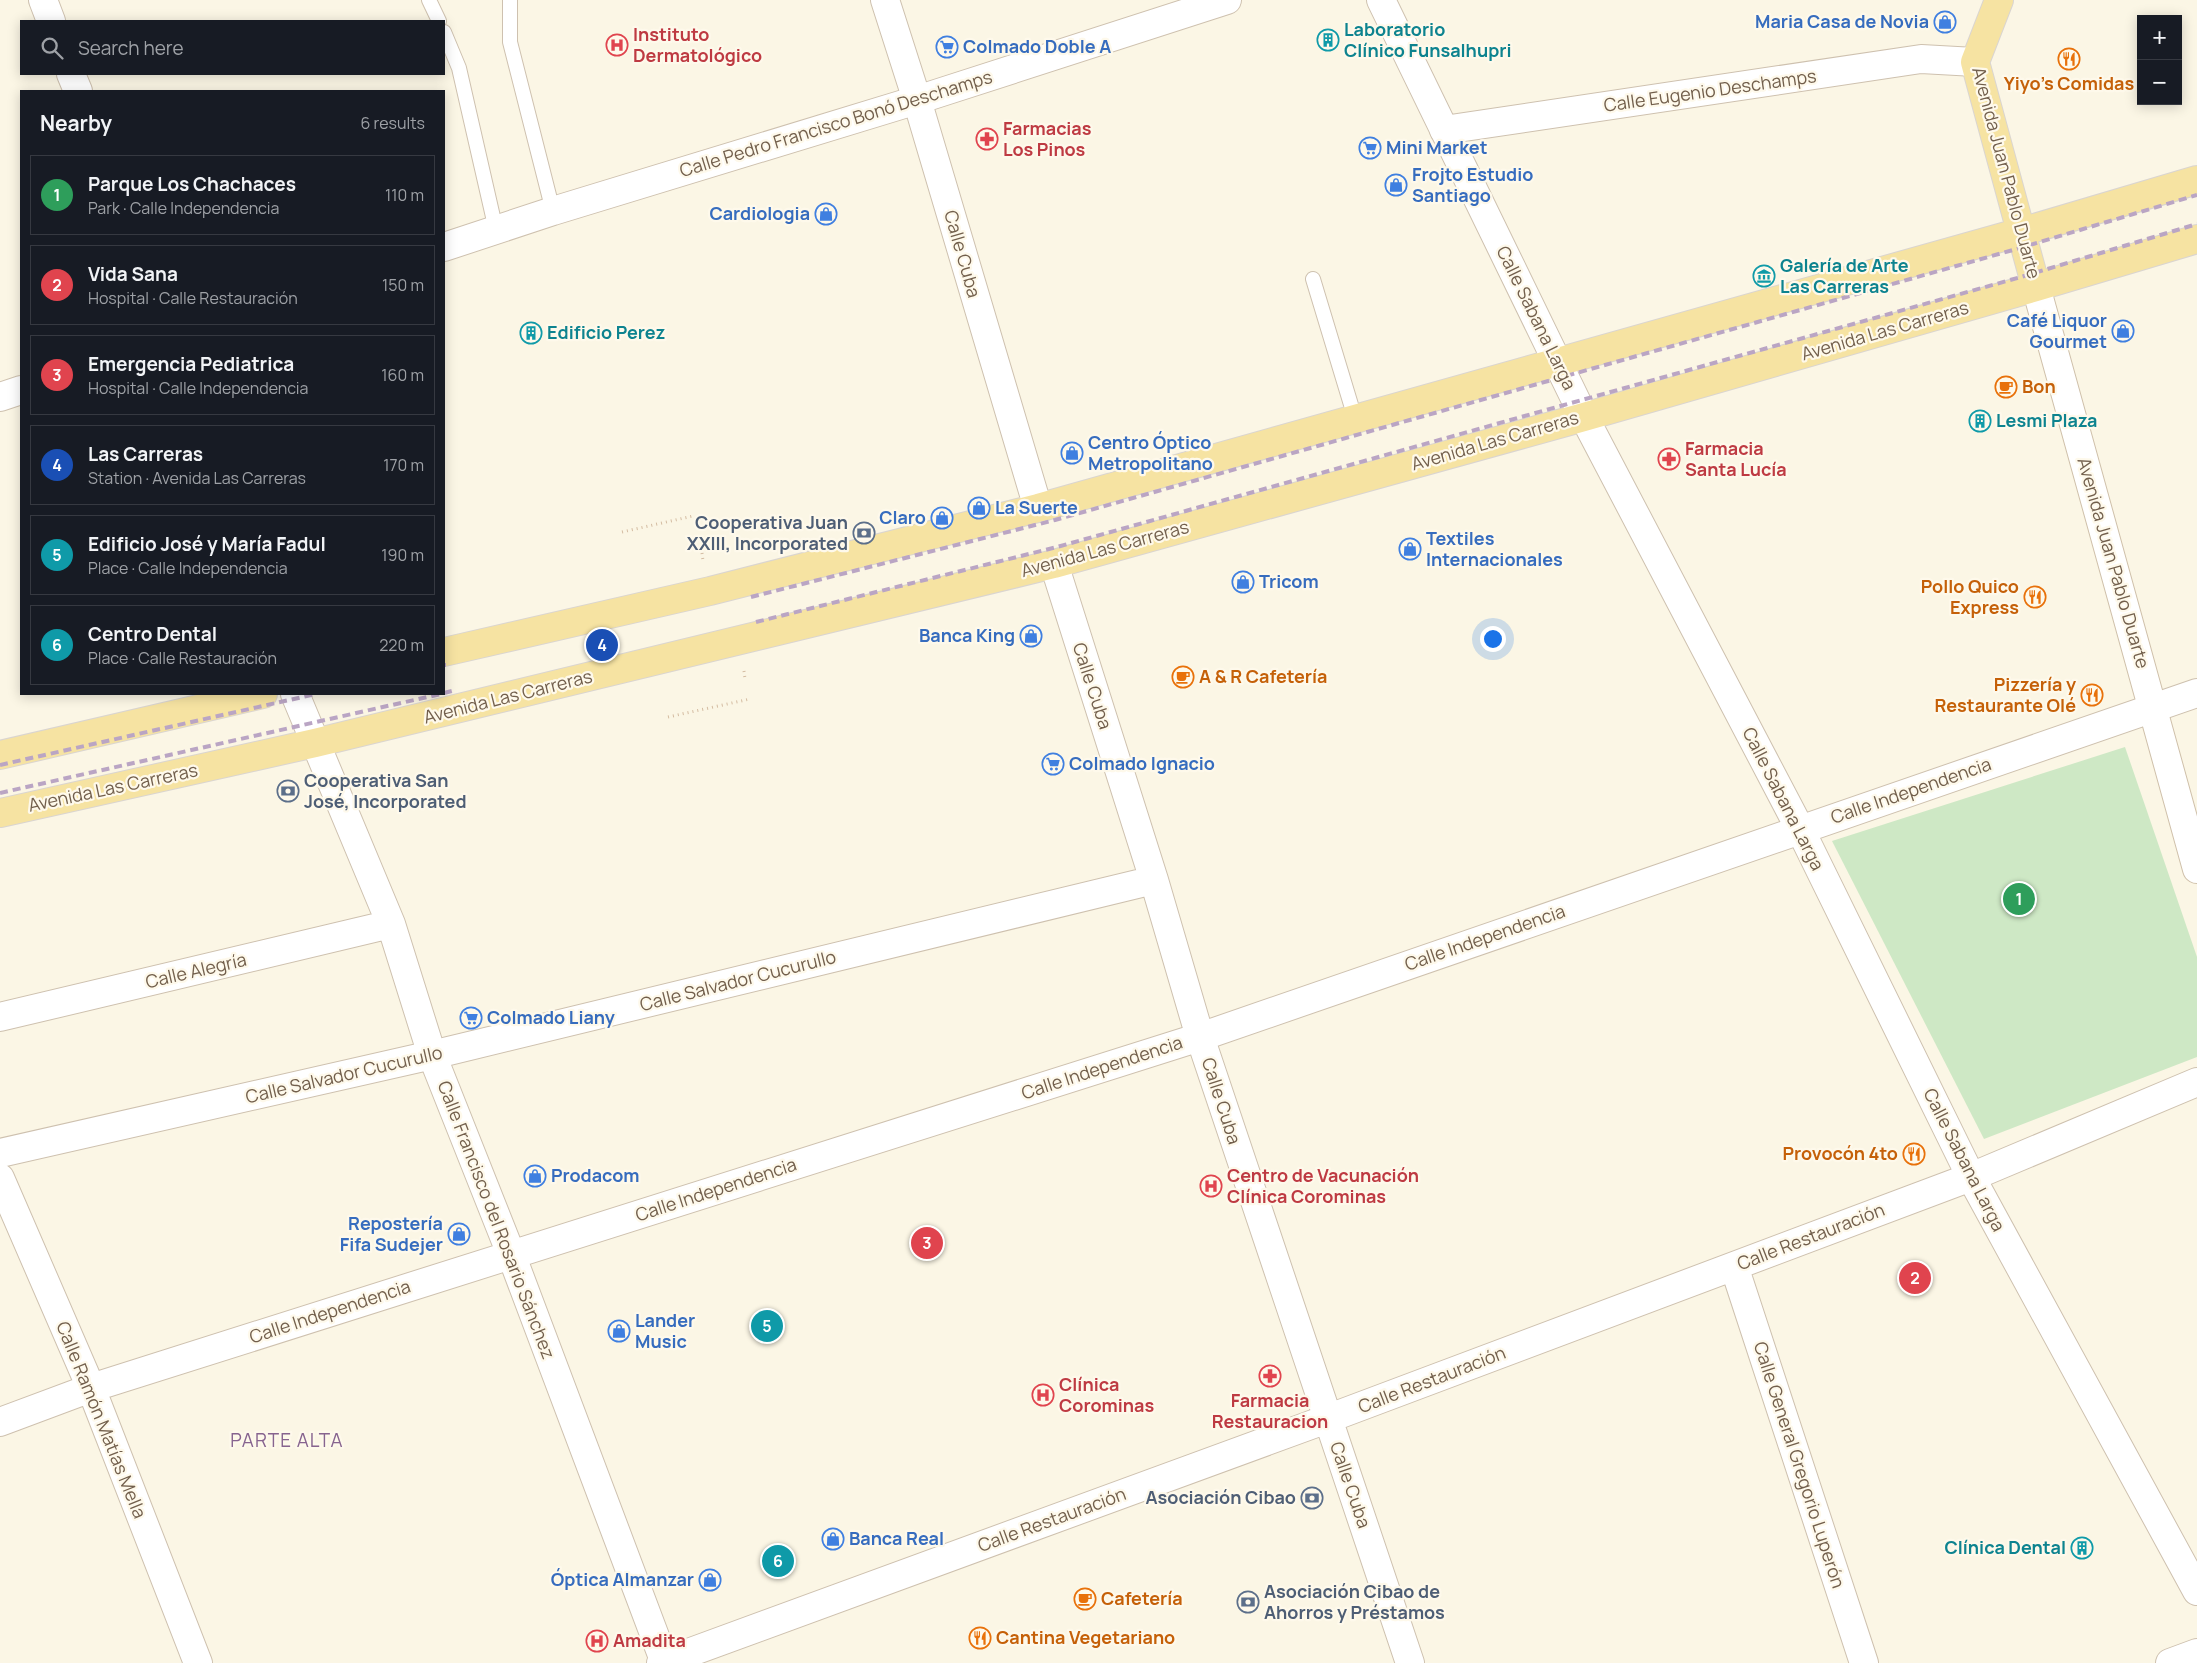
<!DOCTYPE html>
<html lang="en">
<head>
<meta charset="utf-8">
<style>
	:root { --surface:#171b24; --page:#20242c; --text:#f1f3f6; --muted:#9ea1a6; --line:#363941; --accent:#de8552 }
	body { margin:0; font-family:Manrope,sans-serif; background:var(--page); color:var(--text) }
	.controls { position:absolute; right:15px; top:15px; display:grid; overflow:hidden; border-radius:0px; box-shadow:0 2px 12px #0003 }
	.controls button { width:45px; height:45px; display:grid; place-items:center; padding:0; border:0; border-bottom:1px solid var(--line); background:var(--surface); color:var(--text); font:25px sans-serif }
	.you { position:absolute; left:1492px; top:638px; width:18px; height:18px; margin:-12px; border:4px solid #fff; border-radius:50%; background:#1a73e8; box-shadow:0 0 0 8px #1a73e833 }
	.badge { display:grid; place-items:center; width:32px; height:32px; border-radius:50%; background:var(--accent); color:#fff; font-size:16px; font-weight:700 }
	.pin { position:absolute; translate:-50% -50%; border:2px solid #fff; box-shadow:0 1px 5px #0006 }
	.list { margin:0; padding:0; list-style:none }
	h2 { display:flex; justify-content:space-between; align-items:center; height:65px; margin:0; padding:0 20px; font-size:21px }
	h2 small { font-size:16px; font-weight:400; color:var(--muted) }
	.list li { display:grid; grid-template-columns:32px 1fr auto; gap:15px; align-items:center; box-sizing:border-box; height:80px; margin:0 10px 10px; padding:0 10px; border:1px solid var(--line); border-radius:0px }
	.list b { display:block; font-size:19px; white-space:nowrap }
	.list p { margin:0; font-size:16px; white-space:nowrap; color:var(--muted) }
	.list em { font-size:16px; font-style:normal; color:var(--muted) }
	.icon { flex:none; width:28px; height:28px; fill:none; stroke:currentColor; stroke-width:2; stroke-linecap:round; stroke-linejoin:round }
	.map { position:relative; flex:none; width:2197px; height:1663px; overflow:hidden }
	.search { position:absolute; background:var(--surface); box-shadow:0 2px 12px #0003; left:20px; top:20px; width:425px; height:55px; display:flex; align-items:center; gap:12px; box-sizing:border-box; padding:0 18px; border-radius:0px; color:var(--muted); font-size:19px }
	.panel { position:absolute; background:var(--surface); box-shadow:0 2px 12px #0003; left:20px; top:90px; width:425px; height:605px; border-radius:0px }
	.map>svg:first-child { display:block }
	.green { fill:#cee8c5 }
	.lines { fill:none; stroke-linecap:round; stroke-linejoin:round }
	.service-casing { stroke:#cec1af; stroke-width:16 }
	.minor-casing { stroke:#cec1af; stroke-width:30 }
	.tertiary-casing { stroke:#cec1af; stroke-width:30 }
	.secondary-casing { stroke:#cfc0aa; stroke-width:30 }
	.primary-casing { stroke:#dad5d0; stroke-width:30 }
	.path { stroke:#d4bca2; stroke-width:3; stroke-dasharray:1 4; stroke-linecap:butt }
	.service { stroke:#fff; stroke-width:14 }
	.minor { stroke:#fff; stroke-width:28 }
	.tertiary { stroke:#fff; stroke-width:28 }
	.secondary { stroke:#fff; stroke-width:28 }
	.primary { stroke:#f6e3a2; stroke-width:28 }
	.rail { stroke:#baa5c4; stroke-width:4; stroke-dasharray:8 5; stroke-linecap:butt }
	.labels { text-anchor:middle; stroke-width:4.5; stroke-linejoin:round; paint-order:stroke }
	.shop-label { font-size:18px; font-weight:bold; fill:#366cbe; stroke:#fef9eb; text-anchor:start }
	.culture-label { font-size:18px; font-weight:bold; fill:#0d838f; stroke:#fef9eb; text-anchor:start }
	.health-label { font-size:18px; font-weight:bold; fill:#be3a42; stroke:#fef9eb; text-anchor:start }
	.food-label { font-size:18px; font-weight:bold; fill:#c56008; stroke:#fef9eb; text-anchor:start }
	.street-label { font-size:18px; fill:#725f4c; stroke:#fef9eb }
	.service-label { font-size:18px; font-weight:bold; fill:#4e5e75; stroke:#fef9eb; text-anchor:end }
	.neighbourhood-label { font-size:19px; letter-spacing:1px; fill:#87648f; stroke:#fef9eb }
</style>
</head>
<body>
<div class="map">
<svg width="2197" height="1663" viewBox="0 0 2197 1663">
	<rect width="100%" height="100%" fill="#fbf6e5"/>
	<path class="green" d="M 2125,747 L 2197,957 L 2197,1057 L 1984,1139 L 1832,841 Z"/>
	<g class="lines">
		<g class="service-casing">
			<path id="service" d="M 429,0 L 439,21
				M 510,0 L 510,42 L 553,211
				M 444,32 L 459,68 L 496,230
				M 1313,279 L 1355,418"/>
		</g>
		<g class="minor-casing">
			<path id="minor" d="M 43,0 L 51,21
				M 71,74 L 78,91
				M 1444,130 L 1921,59 L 1975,62
				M 444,247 L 553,211 L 917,100 L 1227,0
				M 0,397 L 21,390
				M 1584,417 L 1800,829 L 1971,1177 L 2197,1591
				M 1054,564 L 1154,880 L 1200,1037 L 1410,1663
				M 295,694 L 391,924 L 432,1055 L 511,1254 L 665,1663
				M 0,1017 L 391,924
				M 0,1153 L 432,1055 L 1154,880
				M 0,1178 L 91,1388 L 198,1663
				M 1734,1266 L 1864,1663
				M 0,1422 L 91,1388 L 1200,1037 L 2197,693
				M 661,1663 L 1327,1419 L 1971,1177 L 2197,1082
				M 2170,1663 L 2197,1653"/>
		</g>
		<g class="tertiary-casing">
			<path id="tertiary" d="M 885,0 L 917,100 L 1038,508
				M 1381,0 L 1584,417"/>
		</g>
		<g class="secondary-casing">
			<path id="secondary" d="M 2036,287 L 2197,869"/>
		</g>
		<g class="primary-casing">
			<path id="primary" d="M 1999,0 L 1975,62 L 2036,287
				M 444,652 L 710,591 L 1038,508 L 2021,232 L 2197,180
				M 0,755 L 263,694
				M 0,813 L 315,743 L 1054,564 L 1584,417 L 2036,287 L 2197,239"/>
		</g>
		<path class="path" d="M 622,532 L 693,516
			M 702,553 L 703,561
			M 744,671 L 745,679
			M 668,717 L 750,699"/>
		<use href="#service" class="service"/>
		<use href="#minor" class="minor"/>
		<use href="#tertiary" class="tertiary"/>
		<use href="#secondary" class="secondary"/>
		<use href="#primary" class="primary"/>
		<path class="rail" d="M 751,597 L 1055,520 L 2013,250 L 2197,195
			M 756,622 L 1057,547 L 2021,277 L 2197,224
			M 444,665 L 446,665
			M 444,693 L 452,691
			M 0,765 L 316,694
			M 0,793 L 441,694"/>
	</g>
	<defs>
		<g id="shop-ring" transform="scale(1.125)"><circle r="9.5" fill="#fef9eb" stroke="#3f7fe0" stroke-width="1.5"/><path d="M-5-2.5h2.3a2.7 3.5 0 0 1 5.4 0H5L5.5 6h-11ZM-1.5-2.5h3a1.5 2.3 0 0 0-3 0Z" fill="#3f7fe0"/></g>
		<g id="building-ring" transform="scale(1.125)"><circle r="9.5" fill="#fef9eb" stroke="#0f9aa8" stroke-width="1.5"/><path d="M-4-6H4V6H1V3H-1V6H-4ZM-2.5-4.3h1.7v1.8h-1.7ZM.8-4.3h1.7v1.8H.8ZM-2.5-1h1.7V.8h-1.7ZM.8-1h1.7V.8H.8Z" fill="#0f9aa8"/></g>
		<g id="hospital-ring" transform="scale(1.125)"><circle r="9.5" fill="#fef9eb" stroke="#e0444e" stroke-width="1.5"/><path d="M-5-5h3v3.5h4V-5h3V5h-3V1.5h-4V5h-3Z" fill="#e0444e"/></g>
		<g id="supermarket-ring" transform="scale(1.125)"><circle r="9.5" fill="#fef9eb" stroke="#3f7fe0" stroke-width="1.5"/><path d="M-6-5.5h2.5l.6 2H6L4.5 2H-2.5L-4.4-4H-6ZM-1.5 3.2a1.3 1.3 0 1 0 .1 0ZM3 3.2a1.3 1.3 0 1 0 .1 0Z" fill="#3f7fe0"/></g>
		<g id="restaurant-ring" transform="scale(1.125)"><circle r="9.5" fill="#fef9eb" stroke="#e8710a" stroke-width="1.5"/><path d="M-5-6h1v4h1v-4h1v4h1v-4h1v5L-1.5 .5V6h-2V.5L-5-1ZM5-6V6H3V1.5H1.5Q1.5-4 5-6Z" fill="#e8710a"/></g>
		<g id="pharmacy-ring" transform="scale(1.125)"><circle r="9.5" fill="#fef9eb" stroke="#e0444e" stroke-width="1.5"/><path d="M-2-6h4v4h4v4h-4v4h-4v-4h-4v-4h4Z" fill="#e0444e"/></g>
		<g id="museum-ring" transform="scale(1.125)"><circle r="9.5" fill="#fef9eb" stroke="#0f9aa8" stroke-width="1.5"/><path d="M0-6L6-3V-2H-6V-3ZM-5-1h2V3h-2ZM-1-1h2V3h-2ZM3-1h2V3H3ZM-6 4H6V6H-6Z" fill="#0f9aa8"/></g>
		<g id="cafe-ring" transform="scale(1.125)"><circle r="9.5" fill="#fef9eb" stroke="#e8710a" stroke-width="1.5"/><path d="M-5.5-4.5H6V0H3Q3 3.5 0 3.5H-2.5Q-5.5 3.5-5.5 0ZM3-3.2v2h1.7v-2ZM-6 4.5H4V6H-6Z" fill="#e8710a"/></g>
		<g id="bank-ring" transform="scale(1.125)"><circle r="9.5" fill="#fef9eb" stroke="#5c6f8a" stroke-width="1.5"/><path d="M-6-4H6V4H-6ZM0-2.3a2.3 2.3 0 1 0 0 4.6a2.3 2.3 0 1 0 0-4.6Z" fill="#5c6f8a"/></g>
	</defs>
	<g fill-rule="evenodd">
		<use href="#shop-ring" x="1945" y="22"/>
		<use href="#building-ring" x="1328" y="40"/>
		<use href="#hospital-ring" x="617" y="45"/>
		<use href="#supermarket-ring" x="947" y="47"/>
		<use href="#restaurant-ring" x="2069" y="59"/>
		<use href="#pharmacy-ring" x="987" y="139"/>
		<use href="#supermarket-ring" x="1370" y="148"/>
		<use href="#shop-ring" x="1396" y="185"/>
		<use href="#shop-ring" x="826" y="214"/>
		<use href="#museum-ring" x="1764" y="276"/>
		<use href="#shop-ring" x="2123" y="331"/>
		<use href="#building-ring" x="531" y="333"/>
		<use href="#cafe-ring" x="2006" y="387"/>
		<use href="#building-ring" x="1980" y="421"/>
		<use href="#shop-ring" x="1072" y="453"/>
		<use href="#pharmacy-ring" x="1669" y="459"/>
		<use href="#shop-ring" x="979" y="508"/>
		<use href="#shop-ring" x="942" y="518"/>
		<use href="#bank-ring" x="864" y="533"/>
		<use href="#shop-ring" x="1410" y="549"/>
		<use href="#shop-ring" x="1243" y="582"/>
		<use href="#restaurant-ring" x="2035" y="597"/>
		<use href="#shop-ring" x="1031" y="636"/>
		<use href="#cafe-ring" x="1183" y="677"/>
		<use href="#restaurant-ring" x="2092" y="695"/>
		<use href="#supermarket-ring" x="1053" y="764"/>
		<use href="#bank-ring" x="288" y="791"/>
		<use href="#supermarket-ring" x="471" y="1018"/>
		<use href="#restaurant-ring" x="1914" y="1154"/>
		<use href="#shop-ring" x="535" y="1176"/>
		<use href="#hospital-ring" x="1211" y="1186"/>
		<use href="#shop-ring" x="459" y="1234"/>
		<use href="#shop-ring" x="619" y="1331"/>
		<use href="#pharmacy-ring" x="1270" y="1376"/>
		<use href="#hospital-ring" x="1043" y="1395"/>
		<use href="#bank-ring" x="1312" y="1498"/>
		<use href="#shop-ring" x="833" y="1539"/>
		<use href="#building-ring" x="2082" y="1548"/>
		<use href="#shop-ring" x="710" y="1580"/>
		<use href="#cafe-ring" x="1085" y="1599"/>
		<use href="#bank-ring" x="1248" y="1602"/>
		<use href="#restaurant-ring" x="980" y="1638"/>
		<use href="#hospital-ring" x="597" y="1641"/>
	</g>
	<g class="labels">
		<g class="shop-label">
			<text x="1929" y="28" text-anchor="end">Maria Casa de Novia</text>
			<text x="963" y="53">Colmado Doble A</text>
			<text x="1386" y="154">Mini Market</text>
			<text x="1412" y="181">Frojto Estudio<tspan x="1412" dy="21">Santiago</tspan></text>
			<text x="810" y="220" text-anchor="end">Cardiologia</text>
			<text x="2107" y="327" text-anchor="end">Café Liquor<tspan x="2107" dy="21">Gourmet</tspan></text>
			<text x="1088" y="449">Centro Óptico<tspan x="1088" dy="21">Metropolitano</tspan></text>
			<text x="995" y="514">La Suerte</text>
			<text x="926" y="524" text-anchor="end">Claro</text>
			<text x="1426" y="545">Textiles<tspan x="1426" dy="21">Internacionales</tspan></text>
			<text x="1259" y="588">Tricom</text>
			<text x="1015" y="642" text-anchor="end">Banca King</text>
			<text x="1069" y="770">Colmado Ignacio</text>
			<text x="487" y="1024">Colmado Liany</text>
			<text x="551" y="1182">Prodacom</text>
			<text x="443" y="1230" text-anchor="end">Repostería<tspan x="443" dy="21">Fifa Sudejer</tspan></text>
			<text x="635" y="1327">Lander<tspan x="635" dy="21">Music</tspan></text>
			<text x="849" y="1545">Banca Real</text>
			<text x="694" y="1586" text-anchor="end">Óptica Almanzar</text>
		</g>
		<g class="culture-label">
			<text x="1344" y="36">Laboratorio<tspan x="1344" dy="21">Clínico Funsalhupri</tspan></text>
			<text x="1780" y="272">Galería de Arte<tspan x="1780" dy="21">Las Carreras</tspan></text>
			<text x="547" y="339">Edificio Perez</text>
			<text x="1996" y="427">Lesmi Plaza</text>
			<text x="2066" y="1554" text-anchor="end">Clínica Dental</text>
		</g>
		<g class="health-label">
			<text x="633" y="41">Instituto<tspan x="633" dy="21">Dermatológico</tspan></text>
			<text x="1003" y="135">Farmacias<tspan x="1003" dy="21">Los Pinos</tspan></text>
			<text x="1685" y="455">Farmacia<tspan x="1685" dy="21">Santa Lucía</tspan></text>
			<text x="1227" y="1182">Centro de Vacunación<tspan x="1227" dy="21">Clínica Corominas</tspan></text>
			<text x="1059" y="1391">Clínica<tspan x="1059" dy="21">Corominas</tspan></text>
			<text x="1270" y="1407" text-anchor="middle">Farmacia<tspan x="1270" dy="21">Restauracion</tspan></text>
			<text x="613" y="1647">Amadita</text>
		</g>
		<g class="food-label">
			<text x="2069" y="90" text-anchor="middle">Yiyo's Comidas</text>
			<text x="2022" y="393">Bon</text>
			<text x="2019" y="593" text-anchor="end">Pollo Quico<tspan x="2019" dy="21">Express</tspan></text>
			<text x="1199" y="683">A &amp; R Cafetería</text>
			<text x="2076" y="691" text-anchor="end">Pizzería y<tspan x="2076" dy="21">Restaurante Olé</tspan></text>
			<text x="1898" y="1160" text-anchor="end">Provocón 4to</text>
			<text x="1101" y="1605">Cafetería</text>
			<text x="996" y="1644">Cantina Vegetariano</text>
		</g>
		<g class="street-label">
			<text transform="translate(1710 91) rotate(-8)" y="6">Calle Eugenio Deschamps</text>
			<text transform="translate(836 124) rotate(-17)" y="6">Calle Pedro Francisco Bonó Deschamps</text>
			<text transform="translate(2006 173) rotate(75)" y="6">Avenida Juan Pablo Duarte</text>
			<text transform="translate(962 254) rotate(74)" y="6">Calle Cuba</text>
			<text transform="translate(1536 318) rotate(64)" y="6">Calle Sabana Larga</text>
			<text transform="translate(1885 331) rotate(-16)" y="6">Avenida Las Carreras</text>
			<text transform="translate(1495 441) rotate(-16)" y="6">Avenida Las Carreras</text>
			<text transform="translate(1105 549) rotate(-15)" y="6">Avenida Las Carreras</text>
			<text transform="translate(2113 563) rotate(74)" y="6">Avenida Juan Pablo Duarte</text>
			<text transform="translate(1092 686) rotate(72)" y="6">Calle Cuba</text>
			<text transform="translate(508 697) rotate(-14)" y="6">Avenida Las Carreras</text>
			<text transform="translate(113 788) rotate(-12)" y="6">Avenida Las Carreras</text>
			<text transform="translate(1911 791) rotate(-19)" y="6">Calle Independencia</text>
			<text transform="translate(1783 799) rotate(63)" y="6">Calle Sabana Larga</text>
			<text transform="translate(1485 938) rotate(-19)" y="6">Calle Independencia</text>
			<text transform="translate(196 971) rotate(-13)" y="6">Calle Alegría</text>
			<text transform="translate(738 981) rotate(-14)" y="6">Calle Salvador Cucurullo</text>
			<text transform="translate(1102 1068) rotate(-18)" y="6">Calle Independencia</text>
			<text transform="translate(344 1075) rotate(-13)" y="6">Calle Salvador Cucurullo</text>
			<text transform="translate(1221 1101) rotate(72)" y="6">Calle Cuba</text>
			<text transform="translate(1964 1160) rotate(63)" y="6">Calle Sabana Larga</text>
			<text transform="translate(716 1190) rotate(-18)" y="6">Calle Independencia</text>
			<text transform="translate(496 1220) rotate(69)" y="6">Calle Francisco del Rosario Sánchez</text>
			<text transform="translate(1811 1237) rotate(-21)" y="6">Calle Restauración</text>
			<text transform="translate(330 1312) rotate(-18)" y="6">Calle Independencia</text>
			<text transform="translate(1432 1380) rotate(-21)" y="6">Calle Restauración</text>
			<text transform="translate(101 1420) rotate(68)" y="6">Calle Ramón Matías Mella</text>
			<text transform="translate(1799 1465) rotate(72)" y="6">Calle General Gregorio Luperón</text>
			<text transform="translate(1350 1485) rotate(71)" y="6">Calle Cuba</text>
			<text transform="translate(1052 1520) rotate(-20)" y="6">Calle Restauración</text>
		</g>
		<g class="service-label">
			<text x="848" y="529">Cooperativa Juan<tspan x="848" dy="21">XXIII, Incorporated</tspan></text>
			<text x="304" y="787" text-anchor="start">Cooperativa San<tspan x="304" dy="21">José, Incorporated</tspan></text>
			<text x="1296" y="1504">Asociación Cibao</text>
			<text x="1264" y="1598" text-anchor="start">Asociación Cibao de<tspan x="1264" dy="21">Ahorros y Préstamos</tspan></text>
		</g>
		<g class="neighbourhood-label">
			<text x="287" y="1447">PARTE ALTA</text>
		</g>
	</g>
</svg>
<div class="controls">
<button>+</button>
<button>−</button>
</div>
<div class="you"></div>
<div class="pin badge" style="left:2019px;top:899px;background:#2e9e5b">1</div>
<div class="pin badge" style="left:1915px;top:1278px;background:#e0444e">2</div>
<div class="pin badge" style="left:927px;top:1243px;background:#e0444e">3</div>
<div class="pin badge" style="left:602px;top:645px;background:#1a4fb4">4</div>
<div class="pin badge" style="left:767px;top:1326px;background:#0f9aa8">5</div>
<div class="pin badge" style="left:778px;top:1561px;background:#0f9aa8">6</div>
<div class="search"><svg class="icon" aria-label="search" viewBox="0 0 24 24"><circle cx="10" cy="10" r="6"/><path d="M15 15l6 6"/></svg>Search here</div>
<section class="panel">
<h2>Nearby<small>6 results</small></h2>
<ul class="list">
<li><span class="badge" style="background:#2e9e5b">1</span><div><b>Parque Los Chachaces</b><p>Park · Calle Independencia</p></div><em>110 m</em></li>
<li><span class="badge" style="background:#e0444e">2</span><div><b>Vida Sana</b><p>Hospital · Calle Restauración</p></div><em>150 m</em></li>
<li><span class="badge" style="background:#e0444e">3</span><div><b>Emergencia Pediatrica</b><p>Hospital · Calle Independencia</p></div><em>160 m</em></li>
<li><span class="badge" style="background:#1a4fb4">4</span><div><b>Las Carreras</b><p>Station · Avenida Las Carreras</p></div><em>170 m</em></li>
<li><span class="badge" style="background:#0f9aa8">5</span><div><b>Edificio José y María Fadul</b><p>Place · Calle Independencia</p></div><em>190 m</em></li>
<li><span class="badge" style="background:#0f9aa8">6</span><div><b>Centro Dental</b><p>Place · Calle Restauración</p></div><em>220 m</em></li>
</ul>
</section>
</div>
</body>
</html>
